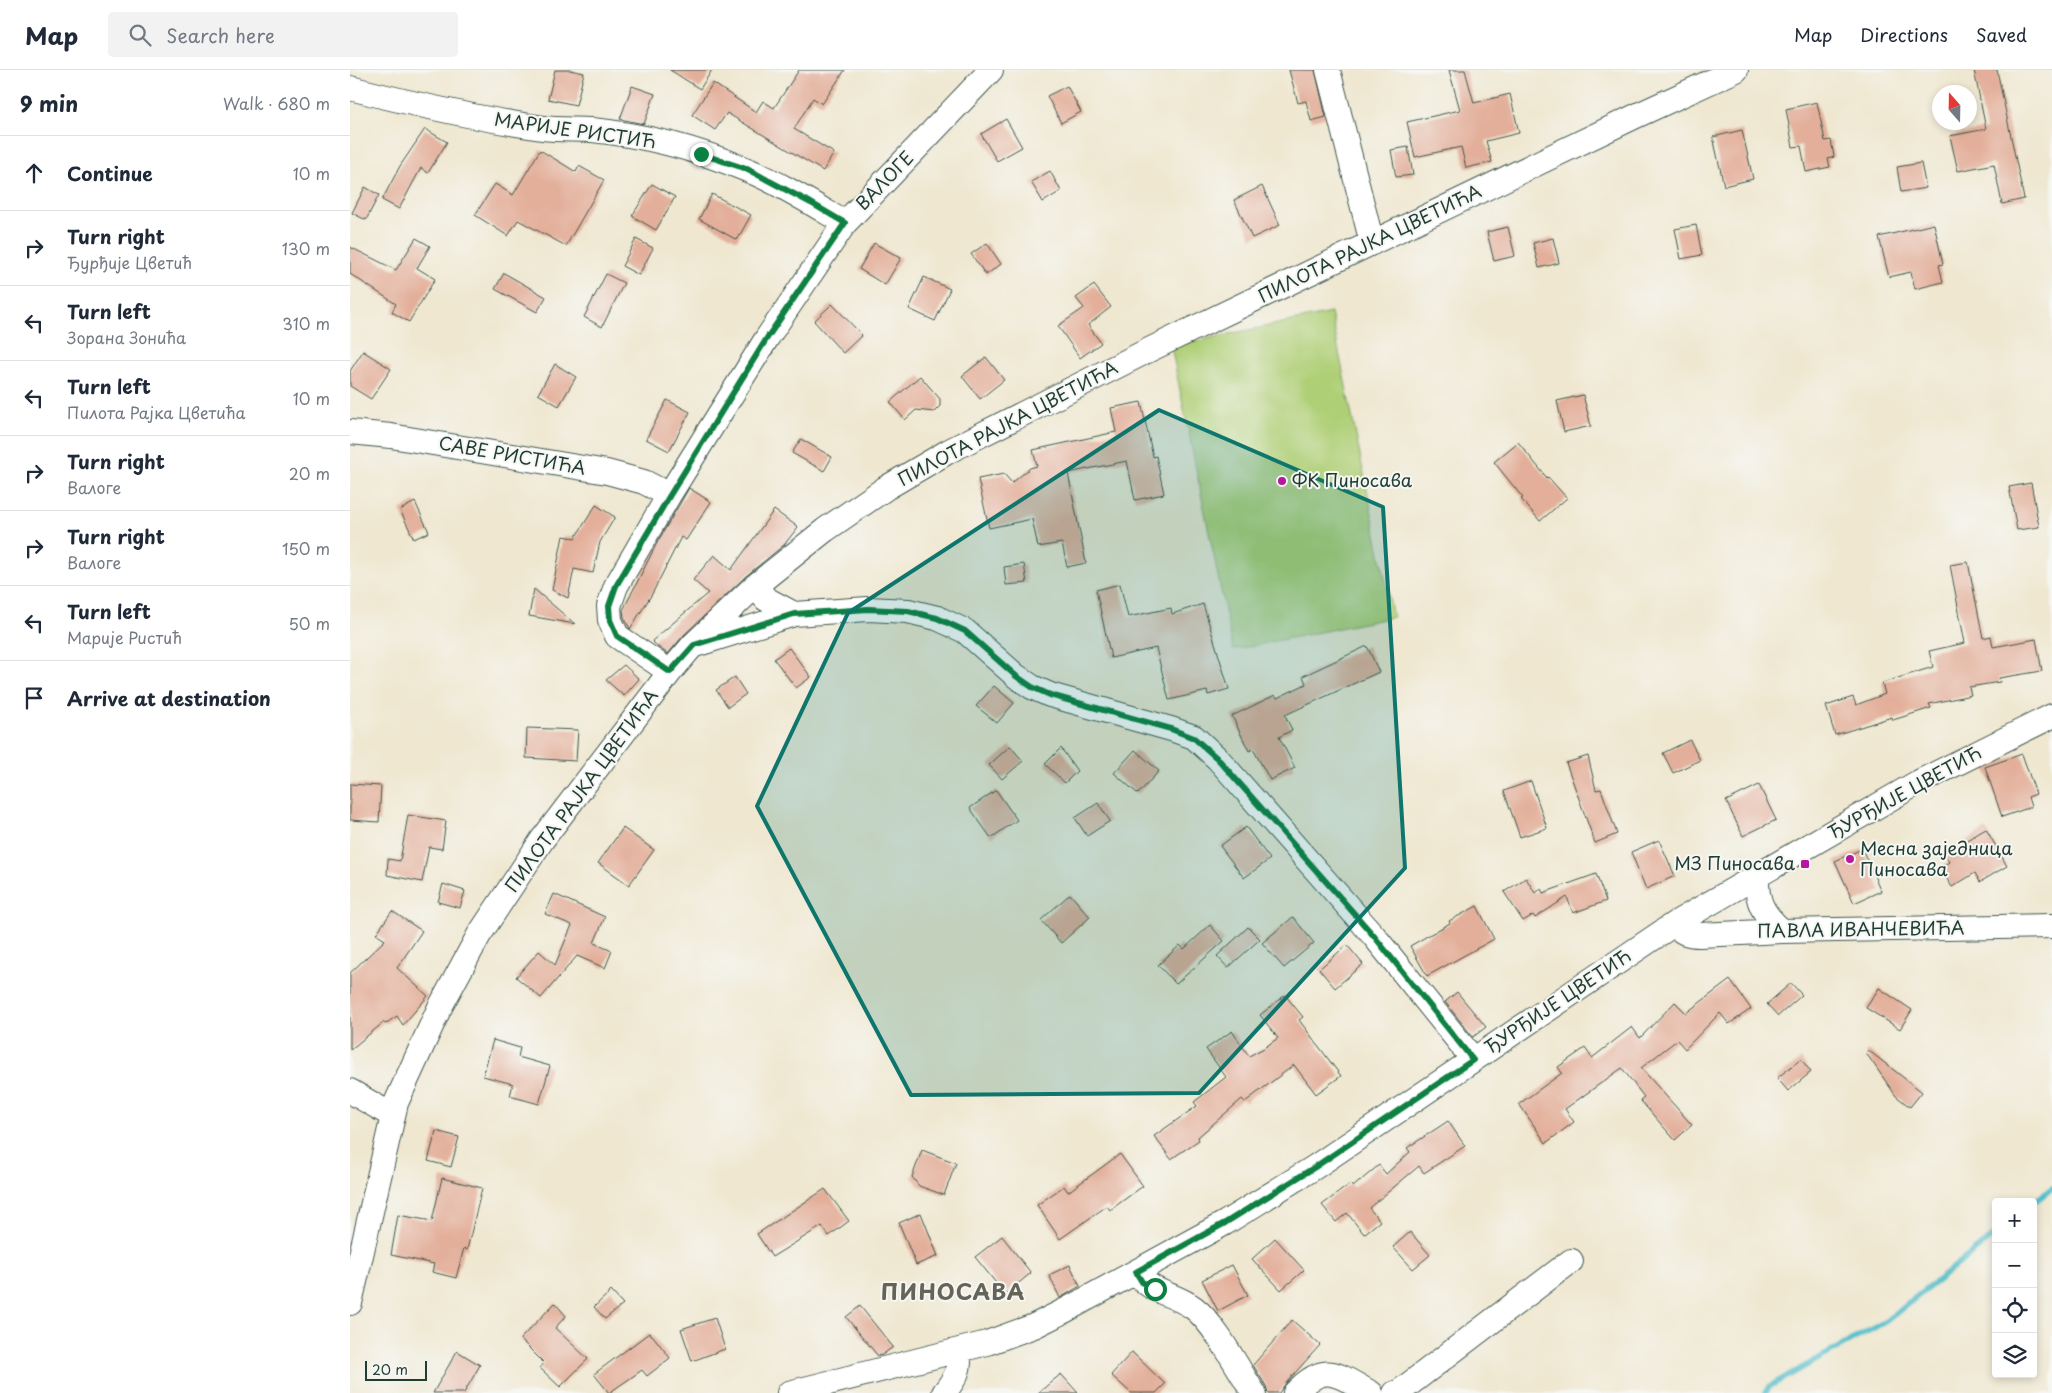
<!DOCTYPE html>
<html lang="en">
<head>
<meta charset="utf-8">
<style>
	:root { --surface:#fff; --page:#f2f2f3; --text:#1f2937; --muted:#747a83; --line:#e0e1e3 }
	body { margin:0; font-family:"Playpen Sans",sans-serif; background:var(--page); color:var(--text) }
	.controls { position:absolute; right:15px; bottom:15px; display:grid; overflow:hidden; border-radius:5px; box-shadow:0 2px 8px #0003 }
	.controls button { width:45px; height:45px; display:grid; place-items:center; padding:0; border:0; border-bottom:1px solid var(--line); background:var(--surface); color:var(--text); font:25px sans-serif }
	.compass { position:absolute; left:1582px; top:15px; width:45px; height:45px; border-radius:50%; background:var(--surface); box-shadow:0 2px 8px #0003; rotate:340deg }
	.scale { position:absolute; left:15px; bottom:12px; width:62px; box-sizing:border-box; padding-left:5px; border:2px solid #1f3d34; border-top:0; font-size:14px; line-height:18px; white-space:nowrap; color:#1f3d34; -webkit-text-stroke:4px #f6f6f2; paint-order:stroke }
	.stop { position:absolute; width:15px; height:15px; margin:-11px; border:4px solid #0b8043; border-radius:50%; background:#fff }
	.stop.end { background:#0b8043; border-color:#fff; box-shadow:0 1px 5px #0008 }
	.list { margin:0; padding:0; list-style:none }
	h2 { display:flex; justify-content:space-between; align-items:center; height:65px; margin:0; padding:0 20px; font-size:21px }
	h2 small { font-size:16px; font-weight:400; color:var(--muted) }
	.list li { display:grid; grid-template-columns:32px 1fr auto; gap:15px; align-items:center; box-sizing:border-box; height:75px; padding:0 20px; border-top:1px solid var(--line) }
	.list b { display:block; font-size:19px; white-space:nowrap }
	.list p { margin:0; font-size:16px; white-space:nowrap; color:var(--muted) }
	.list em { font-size:16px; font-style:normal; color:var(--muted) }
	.icon { flex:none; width:28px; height:28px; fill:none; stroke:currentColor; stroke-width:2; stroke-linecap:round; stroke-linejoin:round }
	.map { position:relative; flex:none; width:1702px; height:1323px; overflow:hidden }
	header { display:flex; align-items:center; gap:30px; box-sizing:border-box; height:70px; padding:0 25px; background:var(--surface); border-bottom:1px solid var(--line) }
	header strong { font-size:24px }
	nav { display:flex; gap:28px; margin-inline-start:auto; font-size:18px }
	.search { width:350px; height:45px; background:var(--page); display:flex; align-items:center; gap:12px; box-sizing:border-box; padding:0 18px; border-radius:5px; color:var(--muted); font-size:19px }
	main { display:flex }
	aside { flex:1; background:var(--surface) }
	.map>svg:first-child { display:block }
	.green { fill:#afcf76; stroke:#678655 }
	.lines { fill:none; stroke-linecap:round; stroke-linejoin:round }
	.stream { stroke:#50bdca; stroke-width:6 }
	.building { fill:#e3af9a }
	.minor-casing { stroke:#3e564b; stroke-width:26 }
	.minor { stroke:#fff; stroke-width:24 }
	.route { stroke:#0b8043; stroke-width:6 }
	.marked { fill:#0f766e; fill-opacity:0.2; stroke:#0f766e; stroke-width:4; stroke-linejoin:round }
	.poi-dot { fill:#b5179e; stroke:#f6f6f2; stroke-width:2 }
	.labels { text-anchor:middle; stroke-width:4; stroke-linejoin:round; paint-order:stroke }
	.street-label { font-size:18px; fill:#1f3d34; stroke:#f6f6f2 }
	.poi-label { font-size:18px; fill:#1f3d34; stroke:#f6f6f2; text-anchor:start }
	.district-label { font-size:22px; font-weight:bold; letter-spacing:1px; fill:#646558; stroke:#f6f6f2 }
</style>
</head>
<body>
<header>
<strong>Map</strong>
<div class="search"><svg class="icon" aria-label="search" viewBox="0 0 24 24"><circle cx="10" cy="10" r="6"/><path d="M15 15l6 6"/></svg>Search here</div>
<nav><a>Map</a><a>Directions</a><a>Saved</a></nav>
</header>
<main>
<aside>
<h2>9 min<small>Walk · 680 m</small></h2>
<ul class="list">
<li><svg class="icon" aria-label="ahead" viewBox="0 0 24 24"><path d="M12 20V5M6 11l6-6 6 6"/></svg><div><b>Continue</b></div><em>10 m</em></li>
<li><svg class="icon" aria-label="right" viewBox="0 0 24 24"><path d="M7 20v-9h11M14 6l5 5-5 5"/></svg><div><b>Turn right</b><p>Ђурђије Цветић</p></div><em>130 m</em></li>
<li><svg class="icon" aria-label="left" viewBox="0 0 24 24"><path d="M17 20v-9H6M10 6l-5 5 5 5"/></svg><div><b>Turn left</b><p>Зорана Зонића</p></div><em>310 m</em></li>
<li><svg class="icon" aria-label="left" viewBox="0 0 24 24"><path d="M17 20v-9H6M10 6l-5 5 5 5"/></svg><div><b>Turn left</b><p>Пилота Рајка Цветића</p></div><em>10 m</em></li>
<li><svg class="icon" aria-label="right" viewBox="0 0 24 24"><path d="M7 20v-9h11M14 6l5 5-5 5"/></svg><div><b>Turn right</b><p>Валоге</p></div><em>20 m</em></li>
<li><svg class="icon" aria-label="right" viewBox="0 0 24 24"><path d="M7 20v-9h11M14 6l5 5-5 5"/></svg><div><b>Turn right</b><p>Валоге</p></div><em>150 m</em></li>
<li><svg class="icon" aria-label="left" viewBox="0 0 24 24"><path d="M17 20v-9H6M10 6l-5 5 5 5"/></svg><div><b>Turn left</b><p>Марије Ристић</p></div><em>50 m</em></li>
<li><svg class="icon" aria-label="arrive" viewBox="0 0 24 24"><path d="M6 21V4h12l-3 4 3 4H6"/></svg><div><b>Arrive at destination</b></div></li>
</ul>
</aside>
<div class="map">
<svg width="1702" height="1323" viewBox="0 0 1702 1323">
	<rect width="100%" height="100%" fill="#f6f6f2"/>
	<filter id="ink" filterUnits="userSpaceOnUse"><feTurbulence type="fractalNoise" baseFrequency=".02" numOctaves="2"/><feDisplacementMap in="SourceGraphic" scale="10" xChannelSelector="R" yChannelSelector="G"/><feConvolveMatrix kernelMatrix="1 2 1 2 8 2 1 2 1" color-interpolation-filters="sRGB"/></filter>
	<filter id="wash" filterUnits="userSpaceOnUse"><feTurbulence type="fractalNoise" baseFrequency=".0096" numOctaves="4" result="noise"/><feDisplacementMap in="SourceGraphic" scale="20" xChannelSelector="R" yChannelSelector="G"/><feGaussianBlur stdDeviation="1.12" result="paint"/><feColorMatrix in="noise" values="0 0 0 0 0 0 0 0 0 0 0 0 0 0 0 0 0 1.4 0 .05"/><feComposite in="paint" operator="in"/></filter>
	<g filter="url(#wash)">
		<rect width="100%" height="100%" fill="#efe7d0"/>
		<path class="green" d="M 981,243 L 1043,547 L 883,580 L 821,276 Z"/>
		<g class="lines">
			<path class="stream" d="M 1683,1133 L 1702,1118
				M 1415,1323 L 1420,1316 L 1536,1251 L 1646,1164"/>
		</g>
		<g id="blocks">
			<path class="building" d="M 205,0 L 220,0 L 234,3 L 226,35 L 198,29 Z
				M 320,0 L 362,0 L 350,19 Z
				M 449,0 L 495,0 L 472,34 L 463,28 L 444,59 L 484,83 L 473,101 L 377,43 L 365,60 L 342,45 L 363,13 L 406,42 L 413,31 L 424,38 Z
				M 939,0 L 965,0 L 976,47 L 961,51 L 956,31 L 948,33 Z
				M 1099,0 L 1115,0 L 1124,33 L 1160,24 L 1169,63 L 1136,71 L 1142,92 L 1116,98 L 1111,77 L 1065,87 L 1057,52 L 1110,40 Z
				M 1624,0 L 1647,0 L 1674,129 L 1652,134 L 1644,94 L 1608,101 L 1600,66 L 1636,59 Z
				M 282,16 L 305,24 L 294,54 L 270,49 Z
				M 717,16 L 731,42 L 711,53 L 697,26 Z
				M 1467,32 L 1475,71 L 1481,70 L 1484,87 L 1478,89 L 1480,97 L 1456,102 L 1451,76 L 1443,77 L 1436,39 Z
				M 656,49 L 672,77 L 647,91 L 631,64 Z
				M 75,59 L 97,72 L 78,103 L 71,98 L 49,139 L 32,130 L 50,96 Z
				M 1392,60 L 1403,109 L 1374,116 L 1363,67 Z
				M 1058,77 L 1063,105 L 1046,107 L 1041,80 Z
				M 190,80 L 226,102 L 229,96 L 254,110 L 216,176 L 168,150 L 158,166 L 125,145 L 145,114 L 163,125 Z
				M 1571,93 L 1576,118 L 1551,122 L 1547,97 Z
				M 700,101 L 711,121 L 693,132 L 681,112 Z
				M 302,114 L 325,127 L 306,160 L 282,146 Z
				M 912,116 L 930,155 L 902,168 L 884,130 Z
				M 15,117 L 29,125 L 16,150 L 2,143 Z
				M 362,124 L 401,145 L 387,170 L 349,149 Z
				M 1584,154 L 1593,194 L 1589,195 L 1593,212 L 1565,219 L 1561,202 L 1539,207 L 1529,167 Z
				M 1346,155 L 1352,185 L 1331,189 L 1325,159 Z
				M 1158,157 L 1165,186 L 1144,191 L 1137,162 Z
				M 66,168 L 80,176 L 67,198 L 85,209 L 59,252 L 42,242 L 46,234 L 0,204 L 0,177 L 46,200 Z
				M 1203,168 L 1209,193 L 1189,198 L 1183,173 Z
				M 286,169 L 303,178 L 289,205 L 272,196 Z
				M 524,173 L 551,188 L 535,215 L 509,199 Z
				M 637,173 L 651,194 L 636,205 L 621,184 Z
				M 154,203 L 196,227 L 187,242 L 145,219 Z
				M 256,204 L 274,213 L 252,257 L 234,247 Z
				M 574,207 L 600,219 L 585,251 L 559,239 Z
				M 744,215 L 761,237 L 738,255 L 751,273 L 730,288 L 708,256 L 734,238 L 726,228 Z
				M 482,234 L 512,265 L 493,283 L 464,251 Z
				M 13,281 L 41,299 L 21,329 L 0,316 L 0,301 Z
				M 636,287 L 654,310 L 630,329 L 612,306 Z
				M 205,294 L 226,307 L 209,336 L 188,324 Z
				M 570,306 L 590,329 L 590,336 L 584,342 L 566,340 L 555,350 L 540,332 Z
				M 1233,325 L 1241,356 L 1214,362 L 1207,331 Z
				M 317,330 L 340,342 L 319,381 L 296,369 Z
				M 791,332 L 803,387 L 806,386 L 814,424 L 785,430 L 777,391 L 718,403 L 736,493 L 717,497 L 712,473 L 688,477 L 682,449 L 639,458 L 628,409 L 654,404 L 662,413 L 680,398 L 687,396 L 683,380 L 766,362 L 761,338 Z
				M 451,369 L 482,387 L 474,401 L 442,383 Z
				M 1168,372 L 1197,408 L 1198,407 L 1217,428 L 1190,451 L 1171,429 L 1173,428 L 1144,392 Z
				M 1681,413 L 1689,457 L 1667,460 L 1659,417 Z
				M 339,418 L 361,432 L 336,470 L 331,467 L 302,524 L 280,559 L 274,547 L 273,540 L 308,471 Z
				M 65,432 L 79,462 L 64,469 L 50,440 Z
				M 246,435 L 265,447 L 250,472 L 243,503 L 224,499 L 218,528 L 202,520 L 213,466 L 225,468 Z
				M 424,440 L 448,457 L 434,475 L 396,506 L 334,565 L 318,584 L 308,577 L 302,571 L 358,523 L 343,510 L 364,485 L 381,500 Z
				M 1618,492 L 1633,568 L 1641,566 L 1643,577 L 1686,569 L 1692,601 L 1649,608 L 1650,612 L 1619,617 L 1621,625 L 1579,634 L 1581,638 L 1543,650 L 1542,647 L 1485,665 L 1476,636 L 1503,627 L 1506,635 L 1535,624 L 1532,613 L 1583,597 L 1579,581 L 1615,573 L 1600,495 Z
				M 674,494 L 677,513 L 656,515 L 654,497 Z
				M 770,514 L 778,547 L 821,538 L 822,544 L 853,534 L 879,619 L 858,625 L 857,621 L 819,630 L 806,578 L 761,588 L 746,520 Z
				M 184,519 L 225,554 L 179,546 Z
				M 1017,576 L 1029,602 L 935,645 L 942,660 L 929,667 L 945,698 L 920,710 L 903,679 L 899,681 L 882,646 L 925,625 L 927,628 L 956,614 L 953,606 Z
				M 439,578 L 461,607 L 446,618 L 424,589 Z
				M 274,595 L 289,609 L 274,626 L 256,610 Z
				M 385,607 L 396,624 L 378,637 L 366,620 Z
				M 644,616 L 664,633 L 647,653 L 626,636 Z
				M 177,658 L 228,660 L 226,691 L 176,688 Z
				M 1340,670 L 1350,690 L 1323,703 L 1313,683 Z
				M 660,676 L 673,691 L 652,709 L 639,695 Z
				M 711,678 L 727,701 L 715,713 L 695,694 Z
				M 785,680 L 809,701 L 788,724 L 764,703 Z
				M 1672,684 L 1686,724 L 1678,727 L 1681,737 L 1652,747 L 1635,697 Z
				M 1238,686 L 1246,720 L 1251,719 L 1267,764 L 1245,773 L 1216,693 Z
				M 1181,711 L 1197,758 L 1170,767 L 1154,721 Z
				M 0,714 L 31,716 L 29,752 L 0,750 Z
				M 1409,715 L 1426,750 L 1393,766 L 1376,731 Z
				M 646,720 L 667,750 L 641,768 L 620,738 Z
				M 748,733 L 760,751 L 737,766 L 725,748 Z
				M 58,745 L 96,751 L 92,779 L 79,777 L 72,812 L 37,805 L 38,789 L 50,791 Z
				M 896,757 L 920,789 L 894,808 L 870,776 Z
				M 273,758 L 304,780 L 279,815 L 248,793 Z
				M 1636,759 L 1657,796 L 1630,812 L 1625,803 L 1602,817 L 1590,798 L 1599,792 L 1594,783 Z
				M 1309,770 L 1325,806 L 1296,819 L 1281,782 Z
				M 1512,779 L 1531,821 L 1504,833 L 1485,791 Z
				M 1246,804 L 1256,831 L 1223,843 L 1217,827 L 1185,848 L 1183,845 L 1173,851 L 1154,822 L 1176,808 L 1185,823 L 1191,819 L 1193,823 Z
				M 93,814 L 115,821 L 110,838 L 88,832 Z
				M 204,824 L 255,847 L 244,873 L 262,881 L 255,898 L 227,886 L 191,928 L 166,907 L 189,881 L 205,895 L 222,855 L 195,844 Z
				M 720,824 L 740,847 L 711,873 L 691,850 Z
				M 1127,836 L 1144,869 L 1077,906 L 1060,876 L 1100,853 L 1099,851 Z
				M 42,841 L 72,861 L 47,898 L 78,926 L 53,955 L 47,946 L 35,954 L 34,952 L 0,980 L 0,903 L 35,870 L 26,864 Z
				M 943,847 L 964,873 L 934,898 L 912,873 Z
				M 860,855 L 874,871 L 826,914 L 808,895 L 830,875 L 834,879 Z
				M 898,857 L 910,869 L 878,898 L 867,886 Z
				M 997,875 L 1013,894 L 985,918 L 969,899 Z
				M 1380,910 L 1401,939 L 1379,954 L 1370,943 L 1335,979 L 1327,970 L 1291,998 L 1342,1055 L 1325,1070 L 1290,1030 L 1294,1027 L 1272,998 L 1215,1039 L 1224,1052 L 1196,1073 L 1169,1034 L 1212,1003 L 1208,997 L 1235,978 L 1242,988 L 1282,957 L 1290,968 L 1325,932 L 1336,943 Z
				M 1441,913 L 1452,925 L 1428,946 L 1417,934 Z
				M 1529,918 L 1562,940 L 1550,959 L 1516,938 Z
				M 1107,922 L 1136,957 L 1123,967 L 1095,932 Z
				M 935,925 L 953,947 L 949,950 L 991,1006 L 966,1024 L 944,995 L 895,1032 L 892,1029 L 848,1067 L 849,1070 L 821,1089 L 804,1066 L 847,1036 L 844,1032 L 876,1007 L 856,979 L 882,961 L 899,986 L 914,978 L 928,968 L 910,945 Z
				M 143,970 L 170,978 L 168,987 L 200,996 L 189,1034 L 160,1026 L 163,1014 L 133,1006 Z
				M 1518,980 L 1572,1022 L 1560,1037 L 1546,1026 L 1516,983 Z
				M 1451,989 L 1461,1002 L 1438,1021 L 1427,1008 Z
				M 1098,1051 L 1115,1076 L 1074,1103 L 1069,1096 L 1019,1138 L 1030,1151 L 1014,1164 L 997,1143 L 986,1152 L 972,1135 L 1000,1114 L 1003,1117 L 1029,1095 L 1036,1104 L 1060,1082 L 1057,1078 Z
				M 86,1061 L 109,1067 L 101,1097 L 78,1091 Z
				M 572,1080 L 606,1093 L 594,1125 L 569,1116 L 562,1107 Z
				M 770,1084 L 793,1116 L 760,1140 L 757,1136 L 710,1169 L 687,1135 L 714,1116 L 718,1122 Z
				M 92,1108 L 132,1118 L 117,1180 L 114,1178 L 106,1208 L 82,1202 L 84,1194 L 41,1185 L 48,1145 L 82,1151 Z
				M 475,1119 L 499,1151 L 479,1166 L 472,1156 L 422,1187 L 407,1164 Z
				M 571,1143 L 588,1186 L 566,1195 L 549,1153 Z
				M 1060,1162 L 1080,1185 L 1063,1199 L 1043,1177 Z
				M 652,1166 L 681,1203 L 655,1224 L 625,1187 Z
				M 925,1168 L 954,1200 L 931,1220 L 902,1189 Z
				M 720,1195 L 730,1216 L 710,1228 L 699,1205 Z
				M 882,1195 L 898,1225 L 868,1241 L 852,1210 Z
				M 261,1221 L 273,1234 L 255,1249 L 244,1237 Z
				M 205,1233 L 216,1246 L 205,1258 L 238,1289 L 210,1317 L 190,1298 L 194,1293 L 170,1269 Z
				M 510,1236 L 543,1277 L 532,1285 L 528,1286 L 496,1247 Z
				M 365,1248 L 375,1279 L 342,1291 L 331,1259 Z
				M 942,1250 L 970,1275 L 936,1313 L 929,1323 L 918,1323 L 916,1316 L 903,1295 Z
				M 299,1263 L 303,1266 L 320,1288 L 297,1306 L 292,1300 L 259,1323 L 244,1304 Z
				M 107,1281 L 130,1295 L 114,1323 L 83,1323 Z
				M 782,1282 L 815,1314 L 806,1323 L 781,1323 L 761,1305 Z
				M 711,1304 L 728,1323 L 688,1323 Z"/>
		</g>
	</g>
	<g filter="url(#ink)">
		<use href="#blocks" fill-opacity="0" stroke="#3e564b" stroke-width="1"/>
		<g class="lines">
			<g class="minor-casing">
				<path id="minor" d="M 978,0 L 1022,173
					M 0,18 C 63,34 128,49 193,58 C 209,60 225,59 242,60 C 293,65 347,79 395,99 C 428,112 464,135 495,153
					M 0,362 L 41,366 L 257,402 L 294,412 L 319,425
					M 405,516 L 416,529 L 444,544
					M 348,574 L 444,544 L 518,539 L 558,541 L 587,548 L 615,561 L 666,606 L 682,617 L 700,625 L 821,659 L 844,667 L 868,689 L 1024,866 L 1123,989
					M 320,602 L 267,566 L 260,550 L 259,536 L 266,516 L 319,425 L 417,268 L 495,153 L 641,0
					M 1407,806 C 1406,832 1413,844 1432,861
					M 1324,854 C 1332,863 1338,865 1350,865 L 1432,861 L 1702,856
					M 0,1021 L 43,1046
					M 786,1202 C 801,1224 824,1223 844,1238 C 864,1253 889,1300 904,1323
					M 0,1233 L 46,1033 L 89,939 L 129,865 L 192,770 L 320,602 L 343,575 L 405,516 L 475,460 L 536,418 L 599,381 L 799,280 L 1288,45 L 1386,0
					M 439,1323 L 637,1273 L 684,1256 L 716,1240 L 875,1153 L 965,1097 L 1324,854 L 1567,713 L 1702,646
					M 594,1323 C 604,1310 612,1299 608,1282
					M 945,1323 C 976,1290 987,1305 1021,1323
					M 1045,1323 L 1049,1322 L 1221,1191"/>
			</g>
			<use href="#minor" class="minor"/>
		</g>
	</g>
	<g class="lines" filter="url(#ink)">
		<path class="route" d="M 351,84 L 397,99 L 461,133 L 495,153 L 417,268 L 320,425 L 266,516 L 259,536 L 260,550 L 267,566 L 320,602 L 344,575 L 444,544 L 518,539 L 558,541 L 587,548 L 615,561 L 666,606 L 682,617 L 700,625 L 821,659 L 844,668 L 868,689 L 1024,866 L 1123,990 L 965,1097 L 875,1153 L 786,1202 L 792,1212 L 805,1219"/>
	</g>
	<path class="marked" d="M 809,340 L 1033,437 L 1055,798 L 849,1023 L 561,1025 L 407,736 L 498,543 Z"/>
	<g class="poi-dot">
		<circle cx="932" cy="411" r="5"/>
		<circle cx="1500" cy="789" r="5"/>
		<rect x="1450" y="789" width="10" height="10" rx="2.5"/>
	</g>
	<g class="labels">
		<g class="street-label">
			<text transform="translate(225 61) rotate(8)" y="6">МАРИЈЕ РИСТИЋ</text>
			<text transform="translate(535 111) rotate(-46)" y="6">ВАЛОГЕ</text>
			<text transform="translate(1020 174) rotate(-26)" y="6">ПИЛОТА РАЈКА ЦВЕТИЋА</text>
			<text transform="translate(658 354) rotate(-28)" y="6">ПИЛОТА РАЈКА ЦВЕТИЋА</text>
			<text transform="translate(162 386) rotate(10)" y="6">САВЕ РИСТИЋА</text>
			<text transform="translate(232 721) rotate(-54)" y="6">ПИЛОТА РАЈКА ЦВЕТИЋА</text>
			<text transform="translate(1555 723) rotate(-29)" y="6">ЂУРЂИЈЕ ЦВЕТИЋ</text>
			<text transform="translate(1511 860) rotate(-1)" y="6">ПАВЛА ИВАНЧЕВИЋА</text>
			<text transform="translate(1208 932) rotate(-34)" y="6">ЂУРЂИЈЕ ЦВЕТИЋ</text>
		</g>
		<g class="poi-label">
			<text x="942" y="417">ФК Пиносава</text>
			<text x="1510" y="785">Месна заједница<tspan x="1510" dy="21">Пиносава</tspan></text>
			<text x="1445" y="800" text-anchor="end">МЗ Пиносава</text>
		</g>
		<g class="district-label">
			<text x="603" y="1230">ПИНОСАВА</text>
		</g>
	</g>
</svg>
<div class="controls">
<button>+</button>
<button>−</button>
<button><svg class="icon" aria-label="locate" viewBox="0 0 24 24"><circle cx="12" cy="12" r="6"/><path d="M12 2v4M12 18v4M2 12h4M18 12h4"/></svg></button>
<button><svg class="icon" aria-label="layers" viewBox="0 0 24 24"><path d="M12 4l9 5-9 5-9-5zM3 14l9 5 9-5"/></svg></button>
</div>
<svg class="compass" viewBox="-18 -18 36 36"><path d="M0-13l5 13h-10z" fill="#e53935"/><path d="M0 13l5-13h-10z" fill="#747a83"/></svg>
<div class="scale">20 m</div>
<div class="stop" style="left:805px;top:1219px"></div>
<div class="stop end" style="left:351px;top:84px"></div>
</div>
</main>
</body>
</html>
